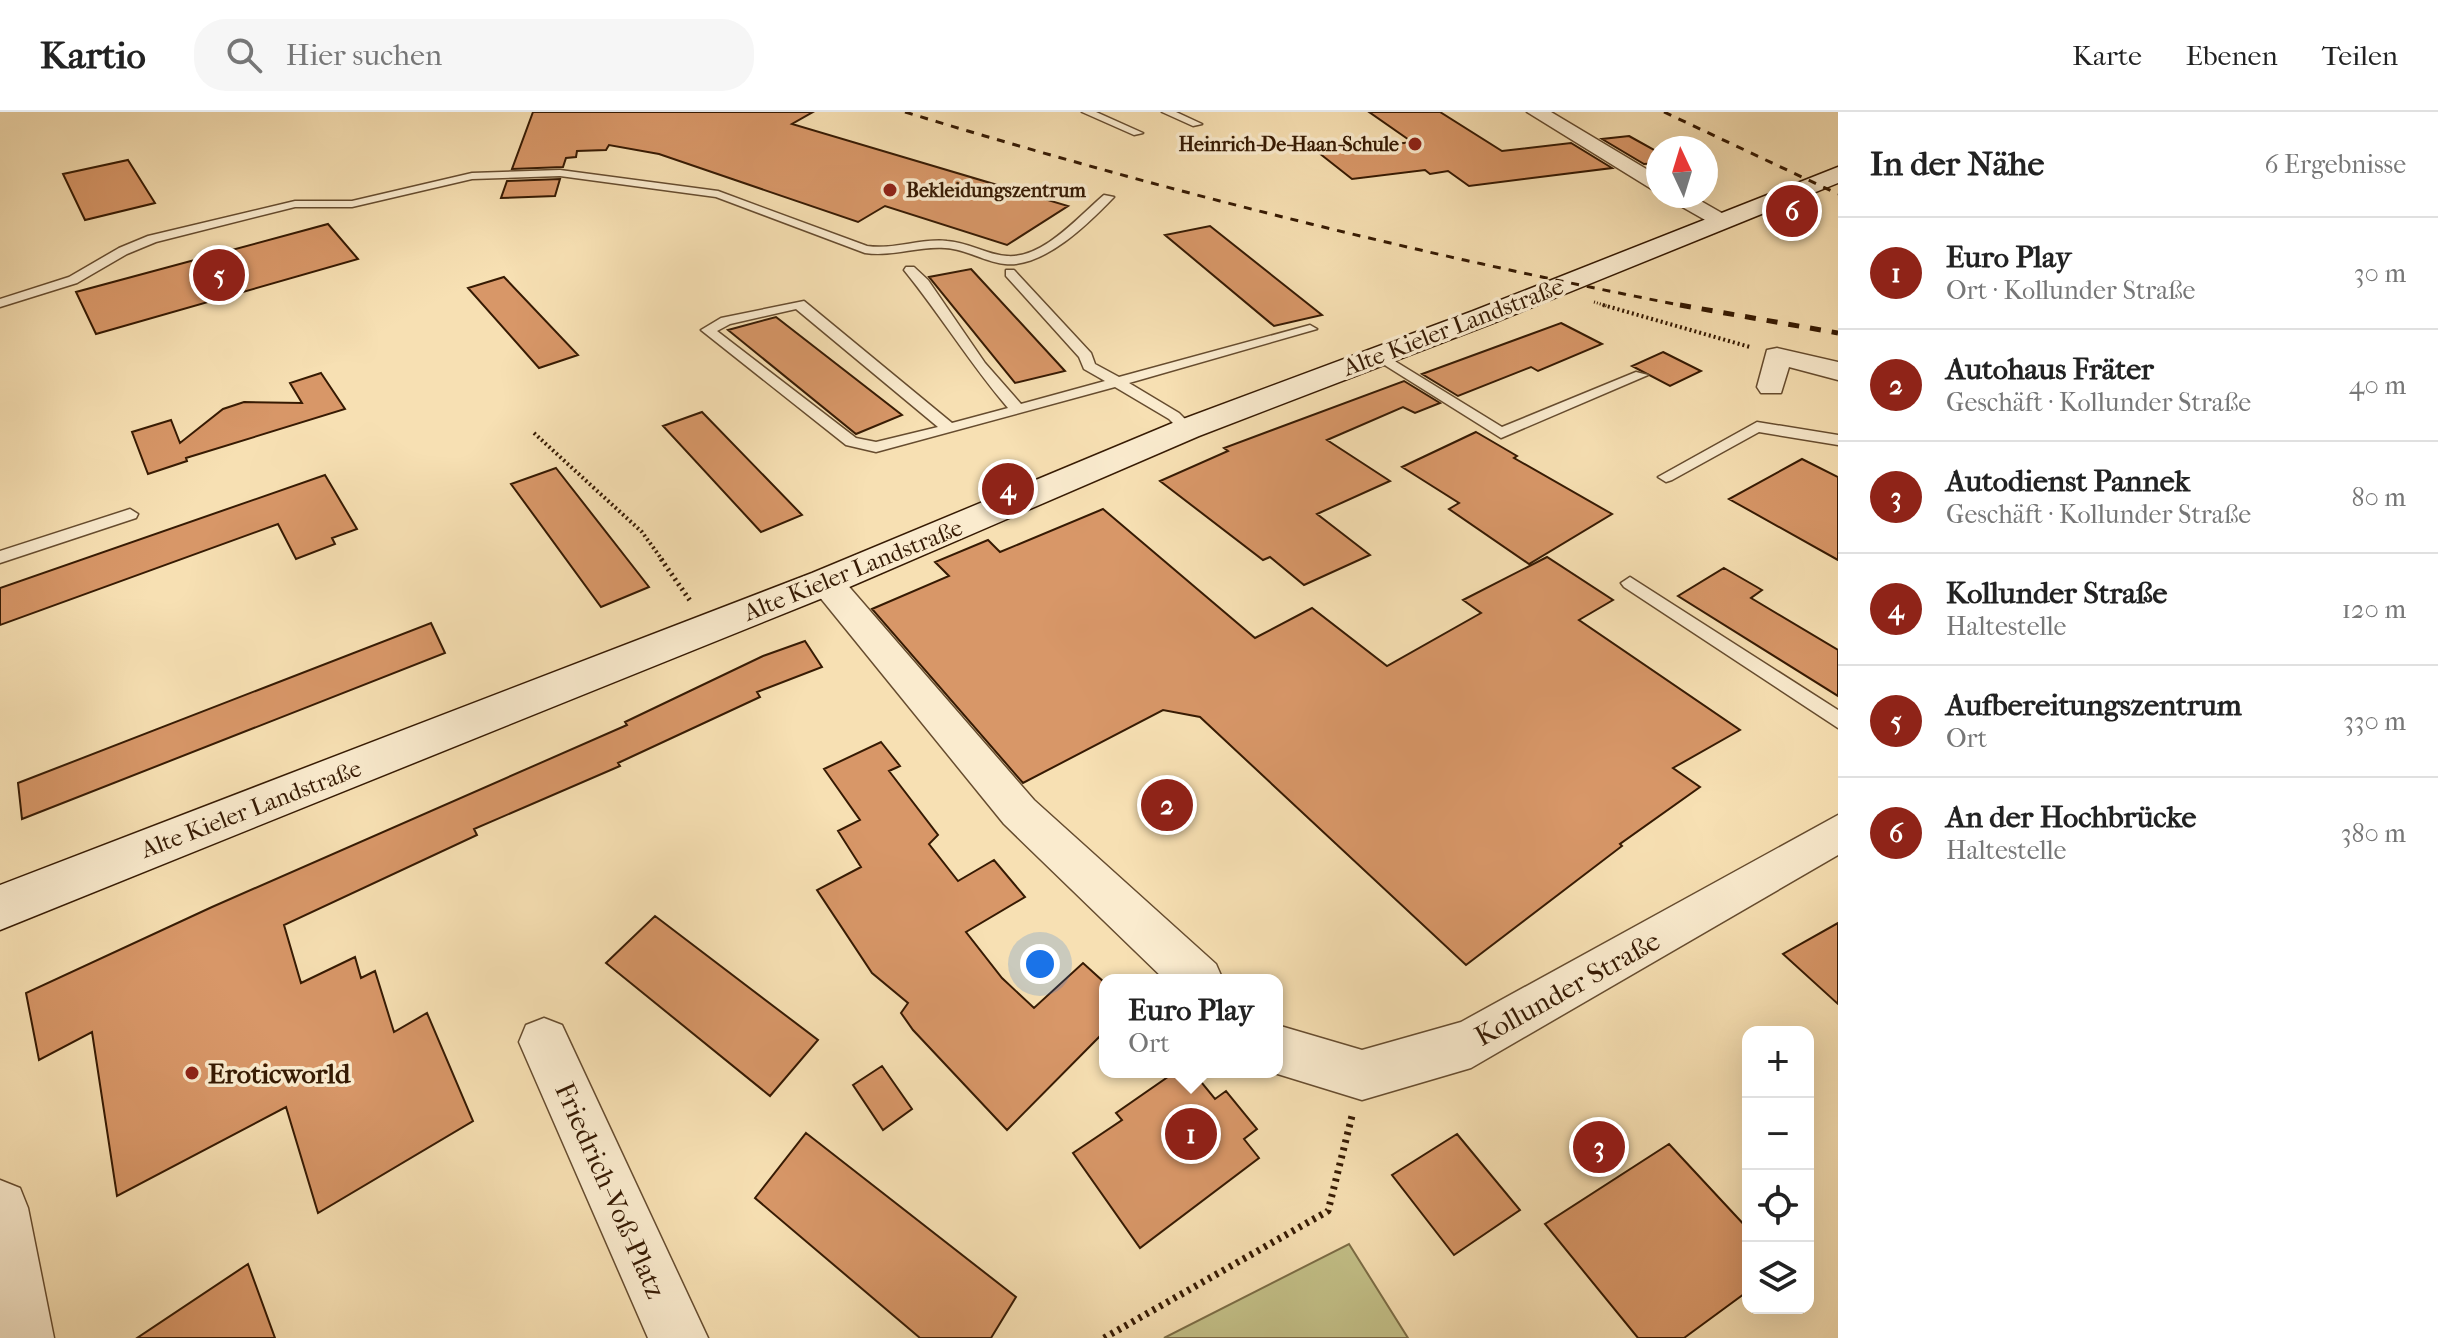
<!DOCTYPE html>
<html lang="de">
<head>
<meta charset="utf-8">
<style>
	:root { --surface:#fff; --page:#f6f6f6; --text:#222; --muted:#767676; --line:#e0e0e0; --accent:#8f2418 }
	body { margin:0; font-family:"IM FELL French Canon",serif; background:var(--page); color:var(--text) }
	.controls { position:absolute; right:24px; bottom:24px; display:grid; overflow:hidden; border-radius:16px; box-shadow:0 8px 32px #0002 }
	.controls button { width:72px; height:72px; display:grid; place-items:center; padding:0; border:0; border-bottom:2px solid var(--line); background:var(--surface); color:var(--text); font:40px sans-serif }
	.compass { position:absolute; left:1646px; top:24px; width:72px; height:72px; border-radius:50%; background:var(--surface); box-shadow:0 8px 32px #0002; rotate:356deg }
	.you { position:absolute; left:1040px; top:852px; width:28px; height:28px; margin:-20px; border:6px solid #fff; border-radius:50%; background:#1a73e8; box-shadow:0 0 0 12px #1a73e833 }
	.badge { display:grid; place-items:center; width:52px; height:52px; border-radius:50%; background:var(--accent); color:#fff; font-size:26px; font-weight:700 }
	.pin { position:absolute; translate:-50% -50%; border:4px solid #fff; box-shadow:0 2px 8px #0006 }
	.popup { position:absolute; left:1099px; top:862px; width:184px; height:104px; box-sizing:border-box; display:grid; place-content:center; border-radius:16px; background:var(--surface); filter:drop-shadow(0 2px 6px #0005); font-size:26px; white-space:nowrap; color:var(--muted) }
	.popup b { font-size:30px; color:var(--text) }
	.popup::after { content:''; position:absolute; left:50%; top:100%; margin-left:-16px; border:16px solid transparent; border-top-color:var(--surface) }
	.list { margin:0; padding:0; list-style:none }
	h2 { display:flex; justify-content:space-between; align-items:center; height:104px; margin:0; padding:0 32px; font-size:34px }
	h2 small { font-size:26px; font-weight:400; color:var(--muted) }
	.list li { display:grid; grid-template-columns:52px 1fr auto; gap:24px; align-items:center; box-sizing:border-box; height:112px; padding:0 32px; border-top:2px solid var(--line) }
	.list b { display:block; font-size:30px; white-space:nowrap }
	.list p { margin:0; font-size:26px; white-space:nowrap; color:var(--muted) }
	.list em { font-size:26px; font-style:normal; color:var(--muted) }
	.icon { flex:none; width:44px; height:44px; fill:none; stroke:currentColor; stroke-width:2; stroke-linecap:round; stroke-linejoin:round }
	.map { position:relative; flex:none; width:1838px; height:1226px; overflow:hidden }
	header { display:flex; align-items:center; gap:48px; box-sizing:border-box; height:112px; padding:0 40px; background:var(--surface); border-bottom:2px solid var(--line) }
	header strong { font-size:38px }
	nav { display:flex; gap:44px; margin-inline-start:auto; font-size:28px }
	.search { width:560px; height:72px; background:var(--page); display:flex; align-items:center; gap:20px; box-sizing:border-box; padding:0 28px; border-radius:32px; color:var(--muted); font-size:30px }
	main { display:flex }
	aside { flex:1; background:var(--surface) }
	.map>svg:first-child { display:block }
	.green { fill:#c3c088; stroke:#7c6d46; stroke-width:2 }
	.building { fill:#d89768; stroke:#361a03; stroke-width:2 }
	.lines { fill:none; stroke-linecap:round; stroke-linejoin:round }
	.lane-casing { stroke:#664c2f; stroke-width:3 }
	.street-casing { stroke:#664c2f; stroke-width:3 }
	.secondary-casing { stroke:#361a03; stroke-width:3 }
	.path-far3 { stroke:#361a03; stroke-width:3; stroke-dasharray:1 2; stroke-linecap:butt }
	.path-far2 { stroke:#361a03; stroke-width:4; stroke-dasharray:2 3; stroke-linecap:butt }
	.path-far1 { stroke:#361a03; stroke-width:5; stroke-dasharray:2 4; stroke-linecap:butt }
	.path { stroke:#361a03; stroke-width:7; stroke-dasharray:3 5; stroke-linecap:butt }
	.lane { fill:#faebce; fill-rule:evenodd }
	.street { fill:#faebce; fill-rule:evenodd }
	.secondary { fill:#faebce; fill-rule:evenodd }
	.rail-far1 { stroke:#361a03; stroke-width:3; stroke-dasharray:8 8; stroke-linecap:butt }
	.rail { stroke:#361a03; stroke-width:5; stroke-dasharray:11 11; stroke-linecap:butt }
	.poi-dot { fill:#8f2418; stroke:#faebce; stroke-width:3 }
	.labels { text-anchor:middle; stroke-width:7; stroke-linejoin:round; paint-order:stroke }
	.far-poi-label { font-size:20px; font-weight:bold; fill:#361a03; stroke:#faebce; text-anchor:end }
	.street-label { font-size:24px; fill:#361a03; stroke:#faebce }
	.near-street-label { font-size:28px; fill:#361a03; stroke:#faebce }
	.near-poi-label { font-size:28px; font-weight:bold; fill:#361a03; stroke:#faebce; text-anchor:start }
</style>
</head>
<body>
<header>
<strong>Kartio</strong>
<div class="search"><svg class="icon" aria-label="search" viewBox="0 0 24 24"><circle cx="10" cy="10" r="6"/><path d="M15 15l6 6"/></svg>Hier suchen</div>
<nav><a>Karte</a><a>Ebenen</a><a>Teilen</a></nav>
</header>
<main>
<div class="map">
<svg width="1838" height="1226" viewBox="0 0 1838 1226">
	<rect width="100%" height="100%" fill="#f7e0b3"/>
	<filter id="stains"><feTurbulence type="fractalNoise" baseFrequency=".0025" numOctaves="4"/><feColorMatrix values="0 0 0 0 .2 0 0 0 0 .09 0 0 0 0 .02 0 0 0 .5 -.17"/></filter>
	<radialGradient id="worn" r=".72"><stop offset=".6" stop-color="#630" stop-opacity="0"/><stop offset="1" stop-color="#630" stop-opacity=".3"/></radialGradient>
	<path class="green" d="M 1349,1132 L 1408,1226 L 1164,1226 Z"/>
	<path class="building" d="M 533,0 L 813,0 L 792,12 L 1068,94 L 1007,133 L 885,94 L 858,110 L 659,42 L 609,33 L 606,38 L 577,39 L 576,45 L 566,46 L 563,55 L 512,57 Z
		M 1369,0 L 1440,0 L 1502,39 L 1571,31 L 1612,56 L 1469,74 L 1448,59 L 1430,62 L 1425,58 L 1352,67 L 1319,41 L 1412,30 Z
		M 1629,24 L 1658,40 L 1658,51 L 1644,52 L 1602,27 Z
		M 128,48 L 155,91 L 85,108 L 63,62 Z
		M 560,67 L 555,84 L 501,86 L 507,69 Z
		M 328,112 L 358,147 L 96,222 L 76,180 Z
		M 1210,114 L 1322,203 L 1274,214 L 1165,123 Z
		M 971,157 L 1065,259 L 1015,271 L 929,165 Z
		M 504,165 L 578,243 L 539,256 L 468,176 Z
		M 776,205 L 902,303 L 856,322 L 728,218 Z
		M 1561,211 L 1602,232 L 1538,259 L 1531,255 L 1458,284 L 1422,262 Z
		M 1663,240 L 1701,259 L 1670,274 L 1632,254 Z
		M 321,261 L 345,297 L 186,346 L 187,349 L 148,362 L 132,320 L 171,308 L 180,331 L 223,297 L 244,290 L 302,291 L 290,271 Z
		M 1404,269 L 1440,291 L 1415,301 L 1403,295 L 1327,328 L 1390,369 L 1317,402 L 1370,443 L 1304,473 L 1270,445 L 1263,448 L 1160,369 L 1228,339 L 1224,336 Z
		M 702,300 L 802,403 L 761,420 L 663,314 Z
		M 1476,320 L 1517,344 L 1514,346 L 1612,402 L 1529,452 L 1449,397 L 1459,391 L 1402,355 Z
		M 1802,347 L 1838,365 L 1838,448 L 1729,387 Z
		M 556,356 L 649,475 L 601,495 L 511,372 Z
		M 325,363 L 357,417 L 332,426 L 335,432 L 296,447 L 278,412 L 0,513 L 0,476 Z
		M 1103,397 L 1255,526 L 1312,496 L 1387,554 L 1481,501 L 1463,488 L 1547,445 L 1613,488 L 1579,508 L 1740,618 L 1673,656 L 1700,675 L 1620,732 L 1622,734 L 1466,853 L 1200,605 L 1163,598 L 1023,671 L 872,497 L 949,464 L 935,450 L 988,428 L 1000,440 Z
		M 1724,456 L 1762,478 L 1751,486 L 1838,538 L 1838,584 L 1678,484 Z
		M 431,511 L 445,541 L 22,707 L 18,671 Z
		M 805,529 L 822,555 L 757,580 L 760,585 L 618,651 L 620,654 L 474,717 L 477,723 L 284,813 L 301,871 L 355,845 L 361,866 L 375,859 L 394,920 L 427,901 L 473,1009 L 318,1101 L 286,995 L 117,1084 L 92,920 L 39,948 L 26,881 L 212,795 L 627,613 L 625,610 L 763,544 Z
		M 881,630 L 900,654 L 889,659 L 938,723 L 929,732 L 958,769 L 994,748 L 1025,785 L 966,820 L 1002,866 L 1034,896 L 1083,851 L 1105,871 L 1105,919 L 1007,1018 L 913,918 L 901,901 L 908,891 L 872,861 L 817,778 L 861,755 L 838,719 L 860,708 L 824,657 Z
		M 655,804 L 818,928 L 770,984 L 606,851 Z
		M 1838,811 L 1838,892 L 1783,842 Z
		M 882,954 L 912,997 L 883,1018 L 853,973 Z
		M 1175,960 L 1193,960 L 1215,987 L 1226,979 L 1257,1017 L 1244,1027 L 1259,1046 L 1140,1136 L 1073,1041 L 1122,1008 L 1116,1001 Z
		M 806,1021 L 1016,1185 L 991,1226 L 920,1226 L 755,1086 Z
		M 1457,1022 L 1520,1098 L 1454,1143 L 1392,1063 Z
		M 1669,1032 L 1748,1117 L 1748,1179 L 1684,1226 L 1638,1226 L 1545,1112 Z
		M 248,1152 L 275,1226 L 137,1226 Z"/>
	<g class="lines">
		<g class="lane-casing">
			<path id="lane" d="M 1082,0 L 1096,0 L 1143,21 L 1134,23 Z
				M 1162,0 L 1176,0 L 1202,12 L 1193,14 Z
				M 560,58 L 718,79 L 867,134 C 895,138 920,126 947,129 C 968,130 987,143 1007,144 C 1043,147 1079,104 1104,83 L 1114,85 C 1089,111 1044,156 1005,152 C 985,150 966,137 945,136 C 918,134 893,145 865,141 L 716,85 L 560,64 L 472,67 L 352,95 L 295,95 L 156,130 L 127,142 L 77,171 L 0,195 L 0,187 L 69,165 L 119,136 L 148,124 L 295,89 L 352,89 L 472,61 Z
				M 906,155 L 914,155 L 928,168 L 985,251 L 1021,292 L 1105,269 L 1084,257 L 1079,245 L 1006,164 L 1006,158 L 1014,158 L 1091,241 L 1095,252 L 1119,265 L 1310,213 L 1317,217 L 1129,271 L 1179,301 L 1195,317 L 1192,320 L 1182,320 L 1169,307 L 1115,275 L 876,340 L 846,333 L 701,218 L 721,206 L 804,189 L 952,311 L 1008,296 C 970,252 940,202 904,158 ZM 796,197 L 938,315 L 876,330 L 856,326 L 717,219 L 730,212 Z
				M 1380,240 L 1502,315 L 1636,260 L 1648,263 L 1501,326 L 1375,247 L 1375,241 Z
				M 1757,310 L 1838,323 L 1838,333 L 1759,320 L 1672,368 L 1666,370 L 1658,365 Z
				M 130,397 L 138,402 L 136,406 L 0,451 L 0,439 Z
				M 1630,465 L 1838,598 L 1838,616 L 1624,475 L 1621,471 Z"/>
		</g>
		<g class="street-casing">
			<path id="street" d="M 1527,0 L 1551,0 L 1658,64 L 1658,81 Z
				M 1663,84 L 1692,84 L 1734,108 L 1730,113 L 1714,113 Z
				M 1777,236 L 1838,250 L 1838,268 L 1789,255 L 1781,281 L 1761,281 L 1757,275 L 1767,238 Z
				M 826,458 L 838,462 L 1034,688 L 1216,852 L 1223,868 L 1165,868 L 1004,712 L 814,478 L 808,470 L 814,462 Z
				M 1838,703 L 1838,743 L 1471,956 L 1362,988 L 1271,960 L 1277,960 L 1277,913 L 1362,938 L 1461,910 Z
				M 544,906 L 562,913 L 708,1226 L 648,1226 L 519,930 L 526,913 Z
				M 0,1068 L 20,1076 L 28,1096 L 54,1226 L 0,1226 Z"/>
		</g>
		<g class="secondary-casing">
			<path id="secondary" d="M 1838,55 L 1838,71 L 1493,211 L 1199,324 L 840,479 L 0,818 L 0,773 L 812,461 L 1175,310 L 1473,199 Z"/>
		</g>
		<path class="path-far3" d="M 1594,190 L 1610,195"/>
		<path class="path-far2" d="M 1603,193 L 1750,235
			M 534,321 L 642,420 L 663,449"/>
		<path class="path-far1" d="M 661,447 L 691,490"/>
		<path class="path" d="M 1104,1226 L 1328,1099 L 1353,1000"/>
		<use href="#lane" class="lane"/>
		<use href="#street" class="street"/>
		<use href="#secondary" class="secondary"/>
		<path class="rail-far1" d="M 905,0 C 1163,79 1425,144 1690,195
			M 1664,0 L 1838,82"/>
		<path class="rail" d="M 1680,193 L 1838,221"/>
	</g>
	<g class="poi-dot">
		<circle cx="1415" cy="32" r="8"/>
		<circle cx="890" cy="78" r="8"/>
		<circle cx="192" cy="961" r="8"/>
	</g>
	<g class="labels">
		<g class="far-poi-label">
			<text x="1399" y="39">Heinrich-De-Haan-Schule</text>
			<text x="906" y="85" text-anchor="start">Bekleidungszentrum</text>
		</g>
		<g class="street-label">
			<text transform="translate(1453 215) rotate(-21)" y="8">Alte Kieler Landstraße</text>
			<text transform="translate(853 458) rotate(-22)" y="8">Alte Kieler Landstraße</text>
			<text transform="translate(251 697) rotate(-21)" y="8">Alte Kieler Landstraße</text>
		</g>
		<g class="near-street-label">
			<text transform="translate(1567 876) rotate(-29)" y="10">Kollunder Straße</text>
			<text transform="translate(611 1078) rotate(66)" y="10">Friedrich-Voß-Platz</text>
		</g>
		<g class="near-poi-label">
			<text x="208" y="971">Eroticworld</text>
		</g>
	</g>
	<rect width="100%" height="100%" filter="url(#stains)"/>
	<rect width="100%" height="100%" fill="url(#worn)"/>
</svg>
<div class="controls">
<button>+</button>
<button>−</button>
<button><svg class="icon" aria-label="locate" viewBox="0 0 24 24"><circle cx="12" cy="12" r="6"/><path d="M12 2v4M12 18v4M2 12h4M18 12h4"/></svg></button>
<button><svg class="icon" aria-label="layers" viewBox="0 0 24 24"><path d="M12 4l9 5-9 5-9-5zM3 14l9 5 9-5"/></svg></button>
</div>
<svg class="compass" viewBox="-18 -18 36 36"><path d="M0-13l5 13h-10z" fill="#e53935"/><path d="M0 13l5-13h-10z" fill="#767676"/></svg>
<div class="you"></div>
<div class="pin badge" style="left:1191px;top:1022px">1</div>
<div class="popup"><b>Euro Play</b>Ort</div>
<div class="pin badge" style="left:1167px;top:693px">2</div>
<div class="pin badge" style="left:1599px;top:1035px">3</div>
<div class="pin badge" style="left:1008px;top:377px">4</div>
<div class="pin badge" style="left:219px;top:163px">5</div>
<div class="pin badge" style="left:1792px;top:99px">6</div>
</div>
<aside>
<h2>In der Nähe<small>6 Ergebnisse</small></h2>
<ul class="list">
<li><span class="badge">1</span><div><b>Euro Play</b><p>Ort · Kollunder Straße</p></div><em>30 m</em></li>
<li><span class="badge">2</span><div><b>Autohaus Fräter</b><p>Geschäft · Kollunder Straße</p></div><em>40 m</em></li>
<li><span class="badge">3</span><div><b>Autodienst Pannek</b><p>Geschäft · Kollunder Straße</p></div><em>80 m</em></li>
<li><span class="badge">4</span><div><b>Kollunder Straße</b><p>Haltestelle</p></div><em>120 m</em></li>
<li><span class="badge">5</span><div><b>Aufbereitungszentrum</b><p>Ort</p></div><em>330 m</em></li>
<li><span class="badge">6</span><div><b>An der Hochbrücke</b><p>Haltestelle</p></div><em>380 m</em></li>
</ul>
</aside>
</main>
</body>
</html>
